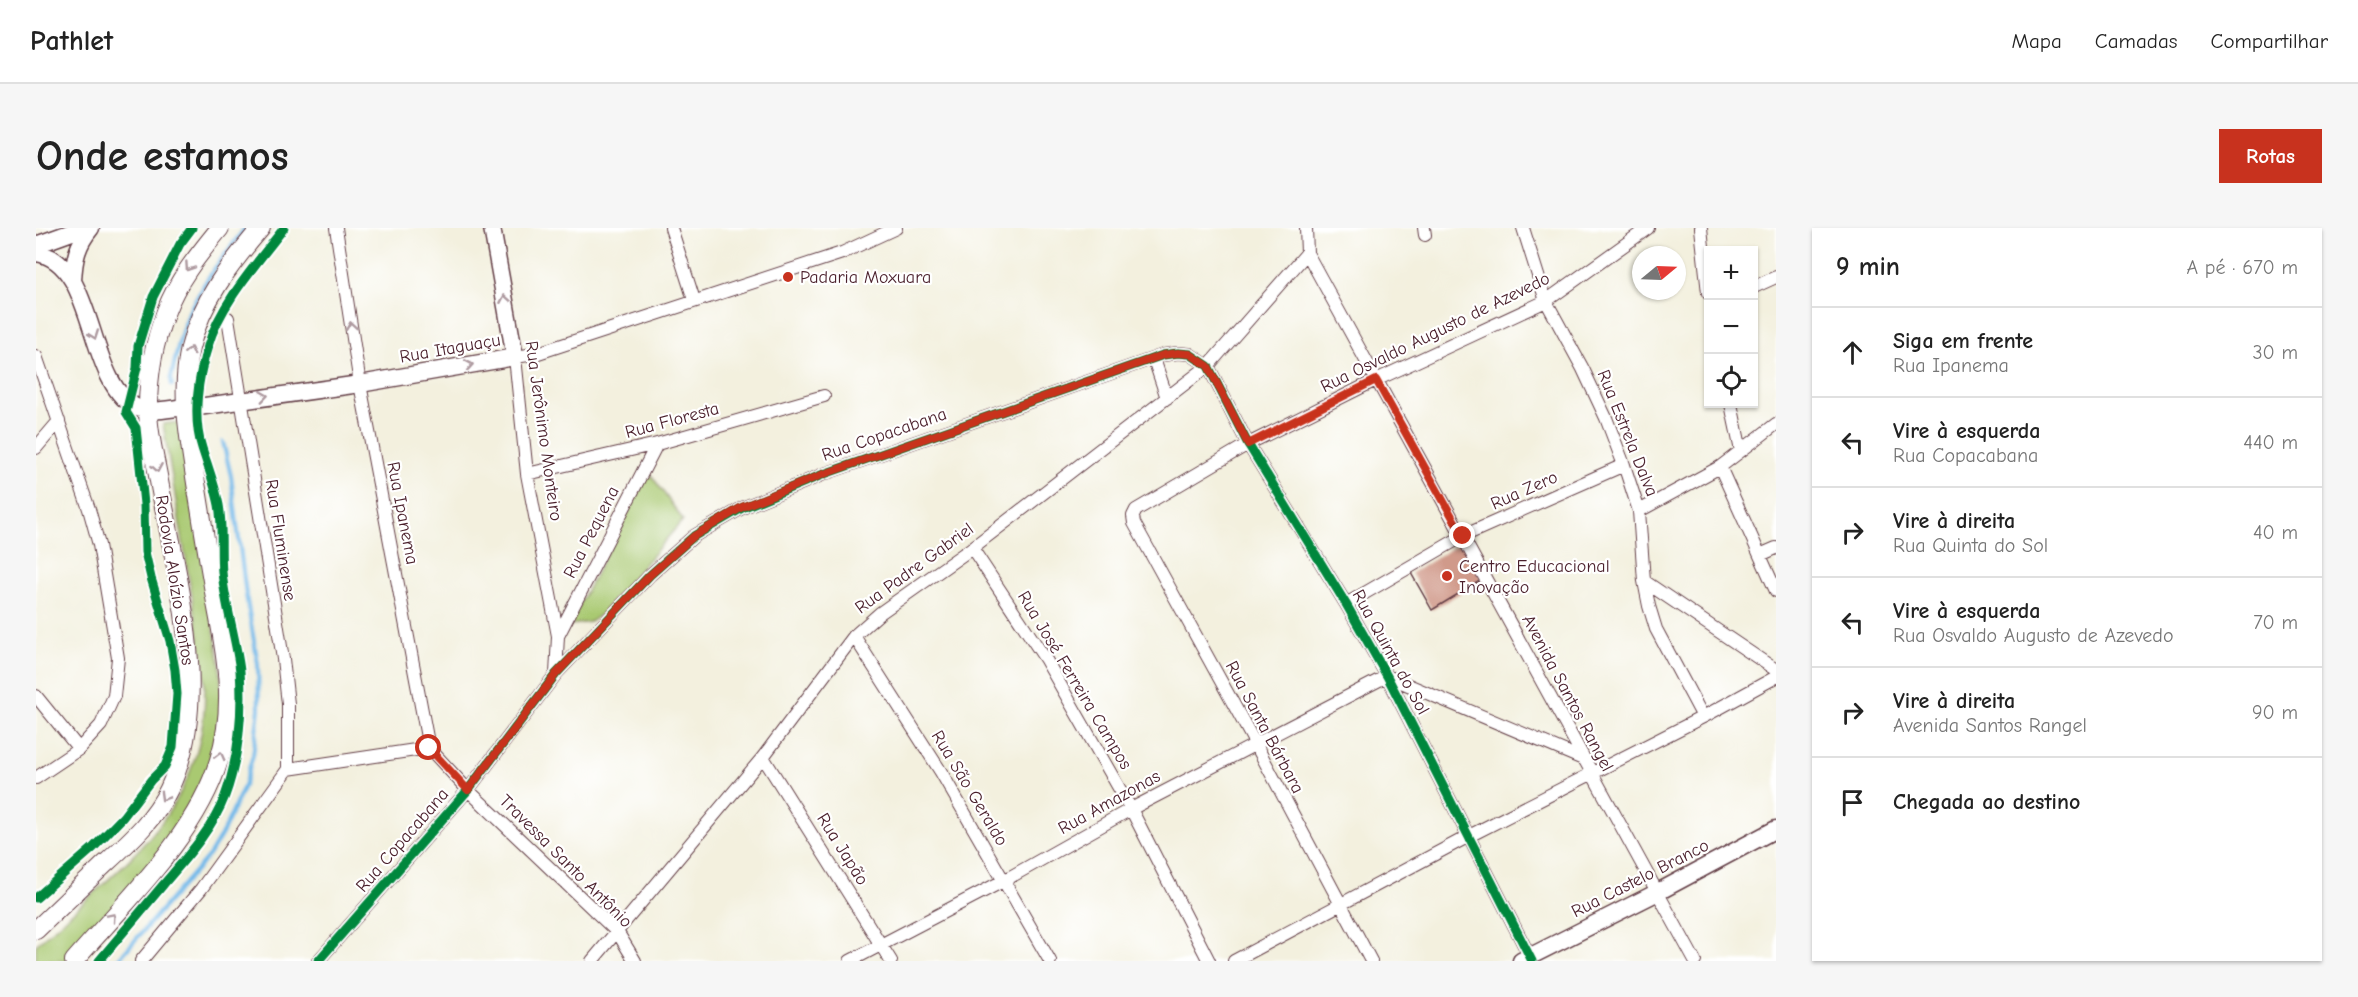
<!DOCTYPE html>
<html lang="pt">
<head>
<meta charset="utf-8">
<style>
	:root { --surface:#fff; --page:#f6f6f6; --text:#222; --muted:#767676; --line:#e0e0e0; --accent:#c8321e }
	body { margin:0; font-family:"Comic Neue",sans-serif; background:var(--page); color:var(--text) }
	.controls { position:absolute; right:18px; top:18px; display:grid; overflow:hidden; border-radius:0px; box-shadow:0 2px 4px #0004 }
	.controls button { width:54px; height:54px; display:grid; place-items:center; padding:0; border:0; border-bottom:2px solid var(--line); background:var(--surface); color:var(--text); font:30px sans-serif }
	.compass { position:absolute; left:1596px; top:18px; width:54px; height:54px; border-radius:50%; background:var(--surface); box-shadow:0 2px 4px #0004; rotate:71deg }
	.stop { position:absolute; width:18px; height:18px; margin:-14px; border:4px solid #c8321e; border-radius:50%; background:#fff }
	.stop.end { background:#c8321e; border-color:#fff; box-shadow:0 2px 6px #0008 }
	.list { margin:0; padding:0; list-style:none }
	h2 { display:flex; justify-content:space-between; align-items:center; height:78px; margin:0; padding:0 24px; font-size:26px }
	h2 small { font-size:20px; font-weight:400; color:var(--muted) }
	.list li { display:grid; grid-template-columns:39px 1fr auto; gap:18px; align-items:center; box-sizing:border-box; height:90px; padding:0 24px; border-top:2px solid var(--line) }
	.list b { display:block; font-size:22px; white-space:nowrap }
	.list p { margin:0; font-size:20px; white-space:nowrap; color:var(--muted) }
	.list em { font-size:20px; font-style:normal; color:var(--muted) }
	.icon { flex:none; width:33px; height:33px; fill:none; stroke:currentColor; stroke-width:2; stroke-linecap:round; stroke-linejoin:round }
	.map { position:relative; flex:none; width:1740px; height:733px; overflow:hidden; border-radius:0px }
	header { display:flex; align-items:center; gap:36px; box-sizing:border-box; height:84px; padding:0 30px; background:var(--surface); border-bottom:2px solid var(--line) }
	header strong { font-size:28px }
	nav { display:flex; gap:33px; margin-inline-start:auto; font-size:21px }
	.intro { display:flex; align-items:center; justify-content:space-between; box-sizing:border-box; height:144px; padding:0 36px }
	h1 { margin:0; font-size:42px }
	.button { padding:15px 27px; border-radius:0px; background:var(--accent); color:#fff; font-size:21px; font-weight:700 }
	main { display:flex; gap:36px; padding:0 36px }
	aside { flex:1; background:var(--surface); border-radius:0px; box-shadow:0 2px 4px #0004 }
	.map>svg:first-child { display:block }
	.green { fill:#a9c971; stroke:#7a744e; stroke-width:1.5 }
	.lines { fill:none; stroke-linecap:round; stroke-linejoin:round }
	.stream { stroke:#72b9ea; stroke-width:4 }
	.building { fill:#d09a8a }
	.street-casing { stroke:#633e46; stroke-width:14 }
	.secondary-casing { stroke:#633e46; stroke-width:19 }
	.primary-casing { stroke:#633e46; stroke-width:20 }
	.street { stroke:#fff; stroke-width:12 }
	.secondary { stroke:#fff; stroke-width:16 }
	.primary { stroke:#fff; stroke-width:18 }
	.cycleway-casing { stroke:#fff; stroke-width:13 }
	.cycleway { stroke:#00873e; stroke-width:9 }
	.oneway { stroke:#ae9aa0 }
	.route { stroke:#c8321e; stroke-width:8 }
	.poi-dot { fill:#c8321e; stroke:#fff; stroke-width:2 }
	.labels { text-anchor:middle; stroke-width:4.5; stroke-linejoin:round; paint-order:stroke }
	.poi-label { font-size:18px; fill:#4a1f2b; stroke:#fff; text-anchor:start }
	.street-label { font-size:18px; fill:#4a1f2b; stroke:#fff }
</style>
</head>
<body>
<header>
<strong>Pathlet</strong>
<nav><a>Mapa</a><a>Camadas</a><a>Compartilhar</a></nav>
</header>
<div class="intro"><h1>Onde estamos</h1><a class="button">Rotas</a></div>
<main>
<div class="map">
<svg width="1740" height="733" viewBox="0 0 1740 733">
	<rect width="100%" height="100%" fill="#fff"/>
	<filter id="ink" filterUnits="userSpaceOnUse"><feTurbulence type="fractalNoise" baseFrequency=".0167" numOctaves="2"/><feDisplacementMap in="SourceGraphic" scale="12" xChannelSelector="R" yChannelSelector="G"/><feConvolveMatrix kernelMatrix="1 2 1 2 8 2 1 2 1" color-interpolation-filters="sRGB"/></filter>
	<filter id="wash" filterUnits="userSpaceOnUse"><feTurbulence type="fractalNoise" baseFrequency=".008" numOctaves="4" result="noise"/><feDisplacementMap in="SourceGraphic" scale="24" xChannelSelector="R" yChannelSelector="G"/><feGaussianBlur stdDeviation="1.35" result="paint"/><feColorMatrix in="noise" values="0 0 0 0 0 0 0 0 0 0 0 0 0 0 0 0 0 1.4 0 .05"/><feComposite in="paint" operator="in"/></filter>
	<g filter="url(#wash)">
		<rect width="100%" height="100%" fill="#f3f0de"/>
		<path class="green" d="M 143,194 L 184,437 L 186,478 L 174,540 L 146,600 L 32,733 L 0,733 L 0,717 C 91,632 179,579 168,439 L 127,196 Z
			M 613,244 L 647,292 L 565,386 L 554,394 L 536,397 L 535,393 Z"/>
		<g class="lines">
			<path class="stream" d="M 136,157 L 135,150 C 141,124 145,98 158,74 C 172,47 191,24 209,0
				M 81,733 L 174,626 L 187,604 L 208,558 L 217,527 L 223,481 L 222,436 L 210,367 L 195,248 L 187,214"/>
		</g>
		<g id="blocks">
			<path class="building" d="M 1426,314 L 1447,351 L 1396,382 L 1375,345 Z"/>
		</g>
	</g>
	<g filter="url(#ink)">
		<use href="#blocks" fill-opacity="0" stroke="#633e46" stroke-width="1.5"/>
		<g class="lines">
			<g class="street-casing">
				<path id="street" d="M 300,0 L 324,156 L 393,520 L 432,562 L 582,705 L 599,733
					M 635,0 L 658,72
					M 1270,0 L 1271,25 L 1659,733
					M 1388,0 L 1389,7
					M 1487,0 L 1510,73 L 1547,141 L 1570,190 L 1588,237 L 1603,283 L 1608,353 L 1613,378 L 1620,401 L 1667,489
					M 1665,0 L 1672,65
					M 1718,59 L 1740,49
					M 0,128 L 53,281 L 63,317 L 82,430 L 78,468 L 65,497 L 43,521 L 0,550
					M 1118,131 L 1131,170
					M 1695,176 L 1705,223
					M 0,220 L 23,193
					M 1684,239 L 1740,363
					M 491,246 L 621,216 L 788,168
					M 1603,283 L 1684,239 L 1740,196
					M 936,320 L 1010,432 L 1095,581 L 1173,733
					M 1724,327 L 1740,320
					M 1608,353 L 1740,442
					M 1310,376 L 1427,308 L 1588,237
					M 522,408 L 621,216
					M 818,408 L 905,544 L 1014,733
					M 520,446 L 522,408 L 491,246 L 479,129 L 499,126 L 806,25 L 860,0
					M 0,468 L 43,521
					M 727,529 L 855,733
					M 252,541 L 393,520
					M 105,733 L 165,661 L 252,541 L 252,476 L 247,431 L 192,90
					M 282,733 L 432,562 L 520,446 L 614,347 L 658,308 L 706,280 L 788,246 L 1127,127 L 1142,125 L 1154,126 L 1172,138 L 1212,216 L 1310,376 L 1351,448 L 1496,733
					M 556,733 L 727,529 L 818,408 L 844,385 L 936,320 L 1172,138 L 1271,25
					M 814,733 L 969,652 L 1095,581 L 1351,448 L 1547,531
					M 1198,733 L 1433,608 L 1667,489 L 1740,449
					M 1335,733 L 1220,517 L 1098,295 L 1097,288 L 1100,282 L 1212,216 L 1340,152 L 1510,73 L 1612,0"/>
			</g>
			<g class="secondary-casing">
				<path id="secondary" d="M 0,17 L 47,0
					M 0,25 C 62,33 49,157 102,180 C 118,187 144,177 162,179 L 324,156 L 479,129 L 456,0
					M 37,53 C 38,31 41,17 55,0
					M 1485,733 L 1622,664 L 1740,601"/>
			</g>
			<g class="primary-casing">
				<path id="primary" d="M 0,702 C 23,680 46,658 69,636 C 93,614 119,591 133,561 C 177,471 140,347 123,253 C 119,230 112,205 112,181 C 112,148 118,114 130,83 C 142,51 163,26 184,0
					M 38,733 C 88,675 161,607 183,532 C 199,481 191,432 181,380 C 173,338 167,297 160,255 C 153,210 144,164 154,120 C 165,73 195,35 225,0"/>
			</g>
			<use href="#street" class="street"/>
			<use href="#secondary" class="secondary"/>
			<use href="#primary" class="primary"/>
			<g class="cycleway-casing">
				<path id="cycleway" d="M 0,670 L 57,620 L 87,589 L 115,552 L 129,538 L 137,519 L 141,466 L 139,442 L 134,413 L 115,350 L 109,324 L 108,276 L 100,200 L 90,184 L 101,140 L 102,118 L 117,69 L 144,16 L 156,0
					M 63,733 C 84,708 106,682 127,657 C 150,630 176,602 189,568 C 203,530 207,483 204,443 C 200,410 189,377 186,344 C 184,322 187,299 183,277 C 179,257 172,239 166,220 C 156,189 162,148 172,118 C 184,76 222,34 248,0
					M 282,733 L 432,562 L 520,446 L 614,347 L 658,308 L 706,280 L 788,246 L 1127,127 L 1142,125 L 1154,126 L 1172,138 L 1212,216 L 1310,376 L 1351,448 L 1496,733"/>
			</g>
			<use href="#cycleway" class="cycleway"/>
		</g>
		<defs><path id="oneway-chevron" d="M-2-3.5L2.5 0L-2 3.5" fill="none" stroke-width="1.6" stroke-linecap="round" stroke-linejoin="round" transform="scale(1.5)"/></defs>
		<g class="oneway">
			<use href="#oneway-chevron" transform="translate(153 39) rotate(124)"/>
			<use href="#oneway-chevron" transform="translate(469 71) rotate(-100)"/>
			<use href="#oneway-chevron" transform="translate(315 98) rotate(-99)"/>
			<use href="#oneway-chevron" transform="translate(58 107) rotate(70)"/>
			<use href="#oneway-chevron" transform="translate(154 123) rotate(-78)"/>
			<use href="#oneway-chevron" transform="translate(433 137) rotate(-10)"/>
			<use href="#oneway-chevron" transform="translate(228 168) rotate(-8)"/>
			<use href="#oneway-chevron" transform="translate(121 240) rotate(80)"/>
			<use href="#oneway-chevron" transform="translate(184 528) rotate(-76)"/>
			<use href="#oneway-chevron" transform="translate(128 569) rotate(120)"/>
			<use href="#oneway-chevron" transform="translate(76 689) rotate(-49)"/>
		</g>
	</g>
	<g class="lines" filter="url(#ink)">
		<path class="route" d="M 393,520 L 432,562 L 520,446 L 614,347 L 658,308 L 706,279 L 788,246 L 1127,127 L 1142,125 L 1154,126 L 1172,138 L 1212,216 L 1340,152 L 1427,308"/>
	</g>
	<g class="poi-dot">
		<circle cx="752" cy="49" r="6"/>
		<circle cx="1411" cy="348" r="6"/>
	</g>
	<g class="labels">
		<g class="poi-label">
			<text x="764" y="55">Padaria Moxuara</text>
			<text x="1423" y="344">Centro Educacional<tspan x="1423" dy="21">Inovação</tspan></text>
		</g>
		<g class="street-label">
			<text transform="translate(1399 104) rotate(-26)" y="6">Rua Osvaldo Augusto de Azevedo</text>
			<text transform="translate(414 120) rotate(-10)" y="6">Rua Itaguaçu</text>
			<text transform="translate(636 192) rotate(-15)" y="6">Rua Floresta</text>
			<text transform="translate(508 203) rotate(82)" y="6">Rua Jerônimo Monteiro</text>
			<text transform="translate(1592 205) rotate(68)" y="6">Rua Estrela Dalva</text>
			<text transform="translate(848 206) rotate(-19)" y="6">Rua Copacabana</text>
			<text transform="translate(1488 262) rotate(-24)" y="6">Rua Zero</text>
			<text transform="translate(367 285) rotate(79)" y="6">Rua Ipanema</text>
			<text transform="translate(555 304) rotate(-63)" y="6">Rua Pequena</text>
			<text transform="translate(245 312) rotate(81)" y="6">Rua Fluminense</text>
			<text transform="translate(878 340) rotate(-36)" y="6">Rua Padre Gabriel</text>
			<text transform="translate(139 352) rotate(81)" y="6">Rodovia Aloízio Santos</text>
			<text transform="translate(1355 424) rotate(61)" y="6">Rua Quinta do Sol</text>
			<text transform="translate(1039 452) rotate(59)" y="6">Rua José Ferreira Campos</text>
			<text transform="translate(1532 465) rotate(62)" y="6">Avenida Santos Rangel</text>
			<text transform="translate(1229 499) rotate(62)" y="6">Rua Santa Bárbara</text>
			<text transform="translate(934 560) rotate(59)" y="6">Rua São Geraldo</text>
			<text transform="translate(1073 574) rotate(-29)" y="6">Rua Amazonas</text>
			<text transform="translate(366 612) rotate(-49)" y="6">Rua Copacabana</text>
			<text transform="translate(807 621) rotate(58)" y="6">Rua Japão</text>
			<text transform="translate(530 633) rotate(45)" y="6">Travessa Santo Antônio</text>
			<text transform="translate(1604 650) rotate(-27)" y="6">Rua Castelo Branco</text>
		</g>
	</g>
</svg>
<div class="controls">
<button>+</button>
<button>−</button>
<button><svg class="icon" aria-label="locate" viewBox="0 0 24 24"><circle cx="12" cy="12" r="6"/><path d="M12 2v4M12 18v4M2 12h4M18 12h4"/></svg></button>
</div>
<svg class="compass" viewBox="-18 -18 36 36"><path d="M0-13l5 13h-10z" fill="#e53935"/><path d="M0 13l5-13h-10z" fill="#767676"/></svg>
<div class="stop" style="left:393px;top:520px"></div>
<div class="stop end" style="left:1427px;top:308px"></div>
</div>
<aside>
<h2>9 min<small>A pé · 670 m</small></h2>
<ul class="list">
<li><svg class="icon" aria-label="ahead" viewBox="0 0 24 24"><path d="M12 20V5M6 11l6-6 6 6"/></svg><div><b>Siga em frente</b><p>Rua Ipanema</p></div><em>30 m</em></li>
<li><svg class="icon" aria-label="left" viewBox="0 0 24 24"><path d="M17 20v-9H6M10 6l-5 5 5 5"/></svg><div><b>Vire à esquerda</b><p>Rua Copacabana</p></div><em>440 m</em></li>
<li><svg class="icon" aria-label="right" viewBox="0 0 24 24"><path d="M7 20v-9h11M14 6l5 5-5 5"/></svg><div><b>Vire à direita</b><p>Rua Quinta do Sol</p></div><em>40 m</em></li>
<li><svg class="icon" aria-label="left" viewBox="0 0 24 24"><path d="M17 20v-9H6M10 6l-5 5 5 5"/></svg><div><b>Vire à esquerda</b><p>Rua Osvaldo Augusto de Azevedo</p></div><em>70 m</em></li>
<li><svg class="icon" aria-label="right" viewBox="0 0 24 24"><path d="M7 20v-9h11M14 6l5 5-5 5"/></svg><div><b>Vire à direita</b><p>Avenida Santos Rangel</p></div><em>90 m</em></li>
<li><svg class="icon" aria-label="arrive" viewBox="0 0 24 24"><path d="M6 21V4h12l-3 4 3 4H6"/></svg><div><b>Chegada ao destino</b></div></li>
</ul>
</aside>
</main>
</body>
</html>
